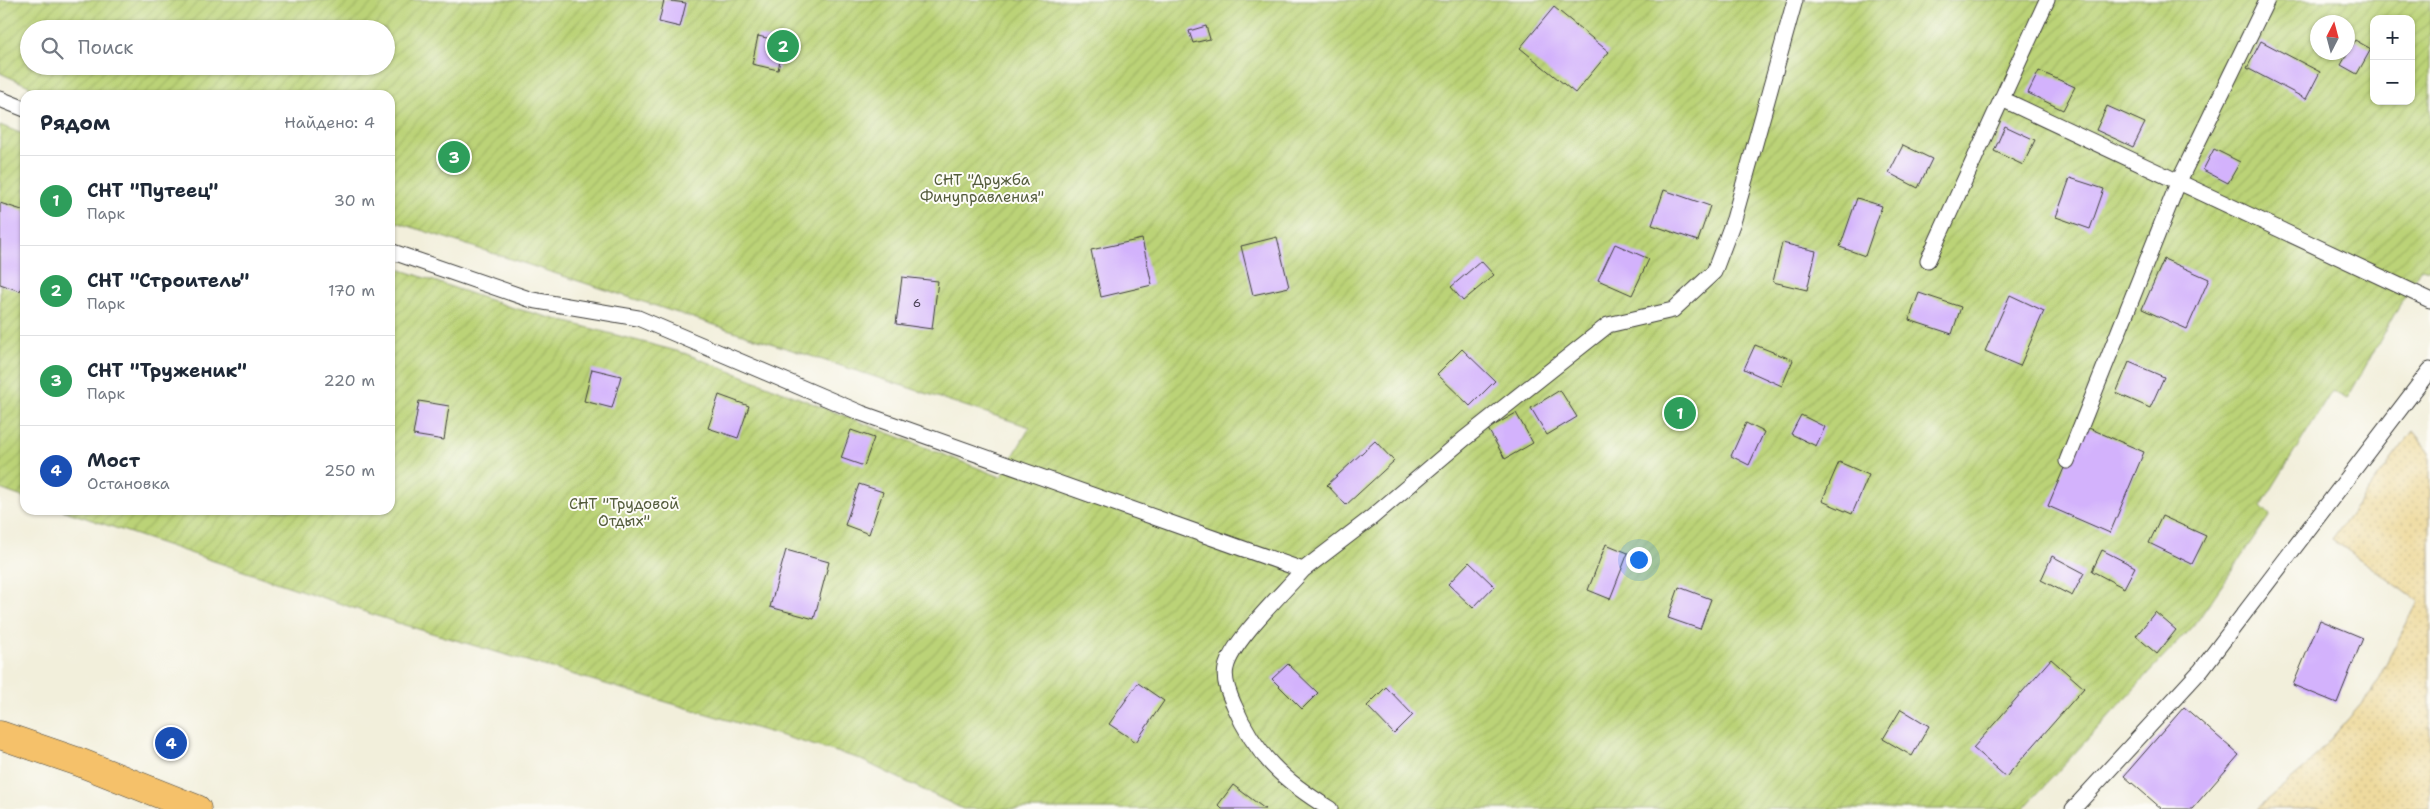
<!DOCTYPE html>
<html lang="ru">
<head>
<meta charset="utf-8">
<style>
	:root { --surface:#fff; --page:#f6f6f7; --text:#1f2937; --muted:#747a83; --line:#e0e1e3; --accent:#c8321e }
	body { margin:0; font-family:"Shantell Sans",sans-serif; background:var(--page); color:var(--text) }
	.controls { position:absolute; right:15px; top:15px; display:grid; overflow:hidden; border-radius:10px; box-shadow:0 1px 4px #0004 }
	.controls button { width:45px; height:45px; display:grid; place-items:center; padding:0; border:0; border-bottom:1px solid var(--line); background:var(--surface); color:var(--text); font:25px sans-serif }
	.compass { position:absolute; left:2310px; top:15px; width:45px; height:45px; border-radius:50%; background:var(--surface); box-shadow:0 1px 4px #0004; rotate:6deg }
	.you { position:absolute; left:1638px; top:559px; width:18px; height:18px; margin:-12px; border:4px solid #fff; border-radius:50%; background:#1a73e8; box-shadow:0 0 0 8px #1a73e833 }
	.badge { display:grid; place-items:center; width:32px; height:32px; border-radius:50%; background:var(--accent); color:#fff; font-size:16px; font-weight:700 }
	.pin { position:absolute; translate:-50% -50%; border:2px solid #fff; box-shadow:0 1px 5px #0006 }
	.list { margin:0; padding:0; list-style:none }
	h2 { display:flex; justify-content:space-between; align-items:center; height:65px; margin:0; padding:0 20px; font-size:21px }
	h2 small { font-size:16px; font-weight:400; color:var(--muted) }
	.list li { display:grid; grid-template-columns:32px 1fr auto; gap:15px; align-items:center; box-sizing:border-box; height:90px; padding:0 20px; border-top:1px solid var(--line) }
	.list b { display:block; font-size:19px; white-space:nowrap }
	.list p { margin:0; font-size:16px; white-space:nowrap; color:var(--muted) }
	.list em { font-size:16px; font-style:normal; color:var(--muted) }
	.icon { flex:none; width:28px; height:28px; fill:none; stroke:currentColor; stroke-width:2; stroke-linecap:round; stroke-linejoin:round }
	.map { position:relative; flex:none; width:2430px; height:809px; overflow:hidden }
	.search { position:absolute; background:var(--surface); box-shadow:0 1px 4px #0004; left:20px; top:20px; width:375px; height:55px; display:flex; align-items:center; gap:12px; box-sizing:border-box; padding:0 18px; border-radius:28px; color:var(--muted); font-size:19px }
	.panel { position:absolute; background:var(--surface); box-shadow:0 1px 4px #0004; left:20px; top:90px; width:375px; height:425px; border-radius:15px }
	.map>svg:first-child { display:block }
	.sand { fill:url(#sand-dots); stroke:#857b5d }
	.garden { fill:url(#garden-furrows); stroke:#6c784a; fill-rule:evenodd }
	.building { fill:#d3b2fc }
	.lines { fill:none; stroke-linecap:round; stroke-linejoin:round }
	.lane-casing { stroke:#3c3c39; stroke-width:17 }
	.primary-casing { stroke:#3c3c39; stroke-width:29 }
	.lane { stroke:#fff; stroke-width:15 }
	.primary { stroke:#f5c16b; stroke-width:28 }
	.labels { text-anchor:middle; stroke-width:4; stroke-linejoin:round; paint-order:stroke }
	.number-label { font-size:12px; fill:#4a4254 }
	.park-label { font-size:15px; fill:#545c3c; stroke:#fdfcf7 }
</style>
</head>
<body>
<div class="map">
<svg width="2430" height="809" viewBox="0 0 2430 809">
	<defs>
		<pattern id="sand-dots" width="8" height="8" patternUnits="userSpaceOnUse" patternTransform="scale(1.25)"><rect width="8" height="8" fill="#eeda9e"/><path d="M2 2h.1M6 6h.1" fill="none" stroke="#ccba88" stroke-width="1.8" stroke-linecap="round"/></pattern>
		<pattern id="garden-furrows" width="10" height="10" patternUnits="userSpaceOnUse" patternTransform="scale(1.25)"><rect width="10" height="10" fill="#bbd377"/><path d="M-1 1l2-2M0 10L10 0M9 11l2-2" fill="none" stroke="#a0b566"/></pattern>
	</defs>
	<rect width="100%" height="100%" fill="#fdfcf7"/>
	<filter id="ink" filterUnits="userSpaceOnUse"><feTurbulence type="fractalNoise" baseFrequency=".02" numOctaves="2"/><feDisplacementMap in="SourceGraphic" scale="10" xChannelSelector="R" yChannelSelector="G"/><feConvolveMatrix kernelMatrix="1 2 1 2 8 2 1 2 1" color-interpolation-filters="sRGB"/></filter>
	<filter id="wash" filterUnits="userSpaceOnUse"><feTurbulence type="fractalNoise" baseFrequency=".0096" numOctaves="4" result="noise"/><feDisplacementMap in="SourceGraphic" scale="20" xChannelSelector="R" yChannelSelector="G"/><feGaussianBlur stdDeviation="1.12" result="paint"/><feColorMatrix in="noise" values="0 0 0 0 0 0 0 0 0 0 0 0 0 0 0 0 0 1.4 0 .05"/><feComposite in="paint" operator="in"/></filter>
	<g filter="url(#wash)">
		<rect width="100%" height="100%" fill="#f2efdb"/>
		<path class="sand" d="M 2413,431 L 2430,452 L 2430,809 L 2257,809 L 2305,768 L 2371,693 L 2418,601 L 2332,539 Z"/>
		<path class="garden" d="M 0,0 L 2430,0 L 2430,270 L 2421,268 L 2347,399 L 2332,391 L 2261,506 L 2270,515 L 2198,620 L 2023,809 L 963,809 L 857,758 L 401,624 L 62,510 L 390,510 L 390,266 L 510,307 L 684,353 L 1001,477 L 1030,427 L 390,220 L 390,95 L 49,95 L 0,73 ZM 2374,19 L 2411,19 L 2411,101 L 2374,101 ZM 2318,22 L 2348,22 L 2348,52 L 2318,52 ZM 29,29 L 386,29 L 386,66 L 29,66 Z
			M 0,125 L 25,135 L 25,498 L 0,489 Z"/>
		<g id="blocks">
			<path class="building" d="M 664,0 L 686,3 L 680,27 L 659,22 Z
				M 1554,7 L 1609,52 L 1575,93 L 1520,48 Z
				M 1206,26 L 1210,39 L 1193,43 L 1189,31 Z
				M 758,36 L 784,42 L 778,70 L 752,64 Z
				M 2355,40 L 2371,49 L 2357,74 L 2341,65 Z
				M 2261,41 L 2320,72 L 2306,99 L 2247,68 Z
				M 2039,71 L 2075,87 L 2063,110 L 2028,93 Z
				M 2107,106 L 2145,123 L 2133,147 L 2096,130 Z
				M 2005,126 L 2035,140 L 2023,165 L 1994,151 Z
				M 1903,145 L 1932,159 L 1918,188 L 1889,173 Z
				M 2214,149 L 2240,162 L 2228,183 L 2203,170 Z
				M 2070,178 L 2104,189 L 2090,229 L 2056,217 Z
				M 1664,190 L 1710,206 L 1698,241 L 1652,225 Z
				M 1857,198 L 1882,206 L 1865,256 L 1840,247 Z
				M 0,203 L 25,211 L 25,276 L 20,291 L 0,284 Z
				M 1277,237 L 1289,287 L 1253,295 L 1241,246 Z
				M 1142,239 L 1152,285 L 1101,297 L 1091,250 Z
				M 1782,243 L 1816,251 L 1807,290 L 1773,282 Z
				M 1615,244 L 1649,259 L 1632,295 L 1598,280 Z
				M 2164,259 L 2209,279 L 2187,329 L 2142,309 Z
				M 1481,261 L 1494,275 L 1463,301 L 1451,287 Z
				M 902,277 L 938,281 L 932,329 L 896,324 Z
				M 1919,293 L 1961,307 L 1952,334 L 1909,320 Z
				M 2010,295 L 2044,311 L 2020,366 L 1985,351 Z
				M 1755,345 L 1793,360 L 1782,386 L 1744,369 Z
				M 1462,349 L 1495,381 L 1470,406 L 1437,374 Z
				M 2129,362 L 2164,377 L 2150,408 L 2116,393 Z
				M 592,369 L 621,376 L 612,408 L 584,401 Z
				M 1560,390 L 1577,417 L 1547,435 L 1531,408 Z
				M 719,395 L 749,406 L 738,438 L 708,428 Z
				M 419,401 L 449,406 L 444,440 L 413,435 Z
				M 1516,413 L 1533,443 L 1505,459 L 1488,429 Z
				M 1801,415 L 1825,427 L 1816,446 L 1791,434 Z
				M 1746,423 L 1764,432 L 1749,465 L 1731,456 Z
				M 2082,425 L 2144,452 L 2110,533 L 2048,506 Z
				M 851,430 L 874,438 L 864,466 L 841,458 Z
				M 1375,441 L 1394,461 L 1346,505 L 1327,485 Z
				M 1839,462 L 1869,475 L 1852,514 L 1822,501 Z
				M 859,484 L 883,492 L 869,534 L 845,525 Z
				M 2162,516 L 2206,536 L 2192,564 L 2149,543 Z
				M 1606,544 L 1628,553 L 1610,599 L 1588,590 Z
				M 786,550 L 829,562 L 814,619 L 770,607 Z
				M 2102,550 L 2135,567 L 2124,588 L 2092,571 Z
				M 2052,556 L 2084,573 L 2072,596 L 2041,580 Z
				M 1469,562 L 1494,586 L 1473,608 L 1448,584 Z
				M 1679,587 L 1711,599 L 1700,629 L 1668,618 Z
				M 2155,612 L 2176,630 L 2157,654 L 2136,636 Z
				M 2320,620 L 2363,638 L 2337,703 L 2293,685 Z
				M 2051,659 L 2084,688 L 2006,777 L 1973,748 Z
				M 1288,664 L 1318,693 L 1302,709 L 1272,679 Z
				M 1138,683 L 1164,701 L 1136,742 L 1109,724 Z
				M 1386,687 L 1413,715 L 1394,734 L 1367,706 Z
				M 2184,707 L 2239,755 L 2192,809 L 2162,809 L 2124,776 Z
				M 1901,709 L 1929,726 L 1912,756 L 1883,739 Z
				M 1233,785 L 1265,809 L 1222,809 L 1218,805 Z"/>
		</g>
	</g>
	<g filter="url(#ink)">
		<use href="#blocks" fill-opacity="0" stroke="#3c3c39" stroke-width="1"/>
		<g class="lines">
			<g class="lane-casing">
				<path id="lane" d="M 0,99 L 25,109
					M 2002,99 L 2430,300
					M 390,251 L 532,300 L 638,318 L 861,413 L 1303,570 C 1284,592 1231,642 1226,668 C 1223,680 1229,694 1234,705 C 1255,755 1284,781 1330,809
					M 1928,260 L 2047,0
					M 2067,461 L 2178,183 L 2267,0
					M 1303,570 L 1371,518 L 1464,439 L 1608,325 L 1673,310 L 1714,272 L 1734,219 L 1795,0
					M 2073,809 L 2201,670 L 2430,370"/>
			</g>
			<g class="primary-casing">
				<path id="primary" d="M 0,735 L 79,762 L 197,809"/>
			</g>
			<use href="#lane" class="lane"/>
			<use href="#primary" class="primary"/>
		</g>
	</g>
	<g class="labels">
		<g class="number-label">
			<text x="917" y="307">6</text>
		</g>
		<g class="park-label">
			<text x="982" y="185">СНТ "Дружба<tspan x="982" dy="17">Финуправления"</tspan></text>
			<text x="624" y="509">СНТ "Трудовой<tspan x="624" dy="17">Отдых"</tspan></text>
		</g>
	</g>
</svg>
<div class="controls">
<button>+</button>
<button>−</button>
</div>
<svg class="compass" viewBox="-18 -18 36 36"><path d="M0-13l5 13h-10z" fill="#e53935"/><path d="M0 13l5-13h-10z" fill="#747a83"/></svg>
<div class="you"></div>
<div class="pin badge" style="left:1680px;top:413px;background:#2e9e5b">1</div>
<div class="pin badge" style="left:783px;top:46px;background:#2e9e5b">2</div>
<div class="pin badge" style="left:454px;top:157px;background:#2e9e5b">3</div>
<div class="pin badge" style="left:171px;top:743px;background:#1a4fb4">4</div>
<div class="search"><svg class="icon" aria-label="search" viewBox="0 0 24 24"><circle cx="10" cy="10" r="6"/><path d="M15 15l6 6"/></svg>Поиск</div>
<section class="panel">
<h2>Рядом<small>Найдено: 4</small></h2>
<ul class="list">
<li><span class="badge" style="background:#2e9e5b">1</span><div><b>СНТ &quot;Путеец&quot;</b><p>Парк</p></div><em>30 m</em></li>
<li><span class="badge" style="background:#2e9e5b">2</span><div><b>СНТ &quot;Строитель&quot;</b><p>Парк</p></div><em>170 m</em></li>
<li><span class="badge" style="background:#2e9e5b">3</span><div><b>СНТ &quot;Труженик&quot;</b><p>Парк</p></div><em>220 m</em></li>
<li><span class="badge" style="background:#1a4fb4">4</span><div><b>Мост</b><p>Остановка</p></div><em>250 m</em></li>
</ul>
</section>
</div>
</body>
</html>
